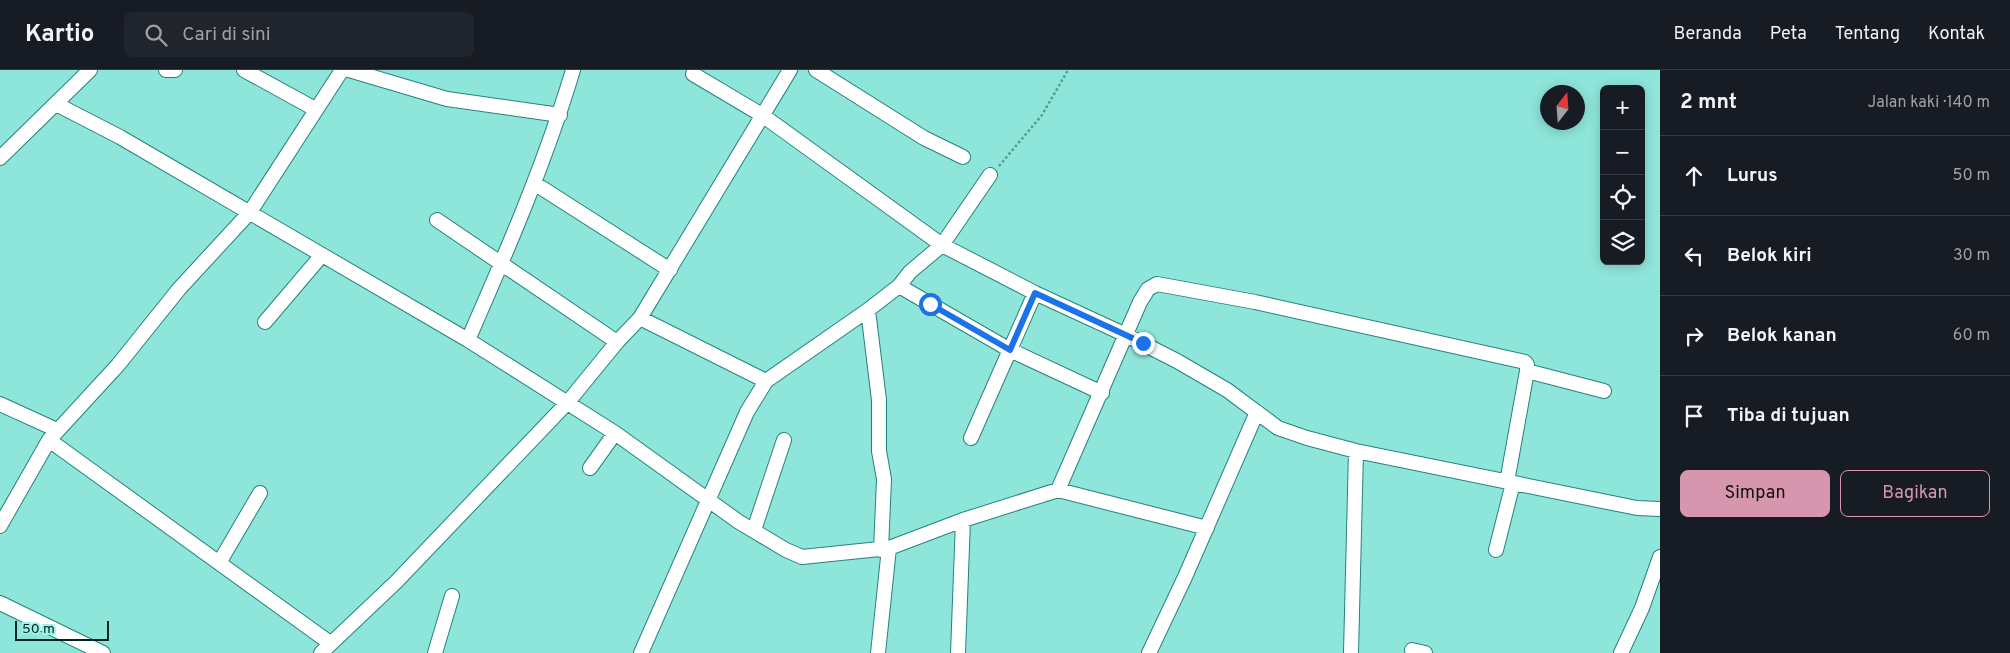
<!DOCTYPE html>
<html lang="id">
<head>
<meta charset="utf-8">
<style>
	:root { --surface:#171b24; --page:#20242c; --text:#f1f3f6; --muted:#9ea1a6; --line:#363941; --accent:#d596ae }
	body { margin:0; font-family:Overpass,sans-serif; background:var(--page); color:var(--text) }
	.controls { position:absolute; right:15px; top:15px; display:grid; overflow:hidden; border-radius:8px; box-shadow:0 2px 12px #0003 }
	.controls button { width:45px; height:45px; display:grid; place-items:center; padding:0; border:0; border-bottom:1px solid var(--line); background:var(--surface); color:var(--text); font:25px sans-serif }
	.compass { position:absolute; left:1540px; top:15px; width:45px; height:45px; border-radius:50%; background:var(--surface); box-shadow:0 2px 12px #0003; rotate:17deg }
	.scale { position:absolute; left:15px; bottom:12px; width:94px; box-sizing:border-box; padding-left:5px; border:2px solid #002623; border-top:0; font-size:14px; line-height:18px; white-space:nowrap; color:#002623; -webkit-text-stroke:4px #9bf2e7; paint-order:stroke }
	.stop { position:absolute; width:15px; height:15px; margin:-11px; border:4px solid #1a73e8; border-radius:50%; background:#fff }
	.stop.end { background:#1a73e8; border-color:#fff; box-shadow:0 1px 5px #0008 }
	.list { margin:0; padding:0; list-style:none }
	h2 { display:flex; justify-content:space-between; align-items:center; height:65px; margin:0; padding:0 20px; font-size:21px }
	h2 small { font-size:16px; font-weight:400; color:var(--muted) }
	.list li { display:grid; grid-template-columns:32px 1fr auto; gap:15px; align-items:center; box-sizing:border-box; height:80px; padding:0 20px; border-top:1px solid var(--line) }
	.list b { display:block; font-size:19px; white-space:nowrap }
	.list em { font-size:16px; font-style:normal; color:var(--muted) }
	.actions { display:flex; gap:10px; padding:15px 20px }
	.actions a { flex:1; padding:11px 0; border:1px solid var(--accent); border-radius:8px; text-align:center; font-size:18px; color:var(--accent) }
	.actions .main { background:var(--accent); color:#111 }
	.icon { flex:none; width:28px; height:28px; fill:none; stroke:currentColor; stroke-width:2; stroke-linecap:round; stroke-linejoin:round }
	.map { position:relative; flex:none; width:1660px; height:583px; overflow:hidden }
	header { display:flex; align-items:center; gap:30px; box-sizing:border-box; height:70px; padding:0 25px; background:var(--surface); border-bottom:1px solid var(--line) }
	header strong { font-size:24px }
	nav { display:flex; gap:28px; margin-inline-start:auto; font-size:18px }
	.search { width:350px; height:45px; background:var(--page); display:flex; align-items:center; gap:12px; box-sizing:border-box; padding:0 18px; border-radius:8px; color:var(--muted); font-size:19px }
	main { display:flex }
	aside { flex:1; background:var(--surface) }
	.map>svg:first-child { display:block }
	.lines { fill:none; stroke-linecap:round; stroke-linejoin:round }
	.street-casing { stroke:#26837a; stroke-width:16 }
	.path { stroke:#569991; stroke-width:2.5; stroke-dasharray:2.5 2.5; stroke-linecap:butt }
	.street { stroke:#fff; stroke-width:14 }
	.route { stroke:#1a73e8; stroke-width:6 }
</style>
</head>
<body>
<header>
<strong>Kartio</strong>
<div class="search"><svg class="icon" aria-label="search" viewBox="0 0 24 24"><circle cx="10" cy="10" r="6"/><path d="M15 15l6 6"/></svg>Cari di sini</div>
<nav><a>Beranda</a><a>Peta</a><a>Tentang</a><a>Kontak</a></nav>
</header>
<main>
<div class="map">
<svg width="1660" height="583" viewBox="0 0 1660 583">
	<rect width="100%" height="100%" fill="#8ee5da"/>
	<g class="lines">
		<g class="street-casing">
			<path id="street" d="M 166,0 L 175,0
				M 244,0 L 315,39
				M 349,0 L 447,29 L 560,45
				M 816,0 L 924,68 L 963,87
				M 693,4 L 762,45 L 942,175 L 1035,223 L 1126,265 L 1177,291 L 1227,320 L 1278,358 L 1307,368 L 1356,381 L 1637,438 L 1660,439
				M 56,34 L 120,67 L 468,270 L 615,363 L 739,452 L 786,480 L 802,487 L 889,478 L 963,450 L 1058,420 L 1207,458
				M 0,88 L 90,0
				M 534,113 L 670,200
				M 437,150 L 617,272
				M 899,216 L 1010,280 L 1102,323
				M 868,240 L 879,330 L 879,381 L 884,409 L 881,480
				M 640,248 L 766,311
				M 265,252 L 322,185
				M 468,270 C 507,181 545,93 573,0
				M 1527,301 L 1604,321
				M 0,334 L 57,360
				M 971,368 L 1035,223
				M 49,370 L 330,573
				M 590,398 L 615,363
				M 1058,420 L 1140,232 L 1148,219 L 1157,214 L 1255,232 L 1525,292 L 1527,295 L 1527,301 L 1507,412
				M 0,456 L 49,370 L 118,295 L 179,219 L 250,142 L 342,0
				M 754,460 L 784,370
				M 1496,480 L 1513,413
				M 219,493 L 260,423
				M 0,533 L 103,583
				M 1412,580 L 1425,583
				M 321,583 L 396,512 L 568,332 L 617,272 L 640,248 L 790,0
				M 435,583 L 452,526
				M 641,583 L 747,342 L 766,311 L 868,240 L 899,216 L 910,202 L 942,175 L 990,105
				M 878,583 L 889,478
				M 958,583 L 963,450
				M 1149,583 L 1185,507 L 1257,342
				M 1351,583 L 1356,381
				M 1621,583 L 1642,538 L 1660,487"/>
		</g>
		<path class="path" d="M 999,96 L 1042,45 L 1068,0"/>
		<use href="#street" class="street"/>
	</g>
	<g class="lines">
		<path class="route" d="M 930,234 L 1010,280 L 1035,223 L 1143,273"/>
	</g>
</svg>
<div class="controls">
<button>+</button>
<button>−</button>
<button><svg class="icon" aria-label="locate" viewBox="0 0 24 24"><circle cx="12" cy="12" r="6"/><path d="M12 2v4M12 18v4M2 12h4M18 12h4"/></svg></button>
<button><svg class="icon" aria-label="layers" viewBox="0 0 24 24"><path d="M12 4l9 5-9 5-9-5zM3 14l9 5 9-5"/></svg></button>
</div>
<svg class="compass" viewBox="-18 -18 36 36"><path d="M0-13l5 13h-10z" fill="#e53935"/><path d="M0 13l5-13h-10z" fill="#9ea1a6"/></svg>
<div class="scale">50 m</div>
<div class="stop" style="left:930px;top:234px"></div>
<div class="stop end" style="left:1143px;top:273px"></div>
</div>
<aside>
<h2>2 mnt<small>Jalan kaki · 140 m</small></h2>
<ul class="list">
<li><svg class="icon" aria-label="ahead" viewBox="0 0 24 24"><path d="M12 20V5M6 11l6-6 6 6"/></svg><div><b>Lurus</b></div><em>50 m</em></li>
<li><svg class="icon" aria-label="left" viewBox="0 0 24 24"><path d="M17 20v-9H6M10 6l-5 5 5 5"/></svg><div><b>Belok kiri</b></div><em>30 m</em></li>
<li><svg class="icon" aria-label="right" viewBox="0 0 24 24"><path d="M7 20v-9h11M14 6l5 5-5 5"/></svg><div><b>Belok kanan</b></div><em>60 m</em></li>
<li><svg class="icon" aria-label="arrive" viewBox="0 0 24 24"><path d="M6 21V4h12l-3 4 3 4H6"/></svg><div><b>Tiba di tujuan</b></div></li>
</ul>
<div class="actions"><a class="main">Simpan</a><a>Bagikan</a></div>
</aside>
</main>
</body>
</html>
